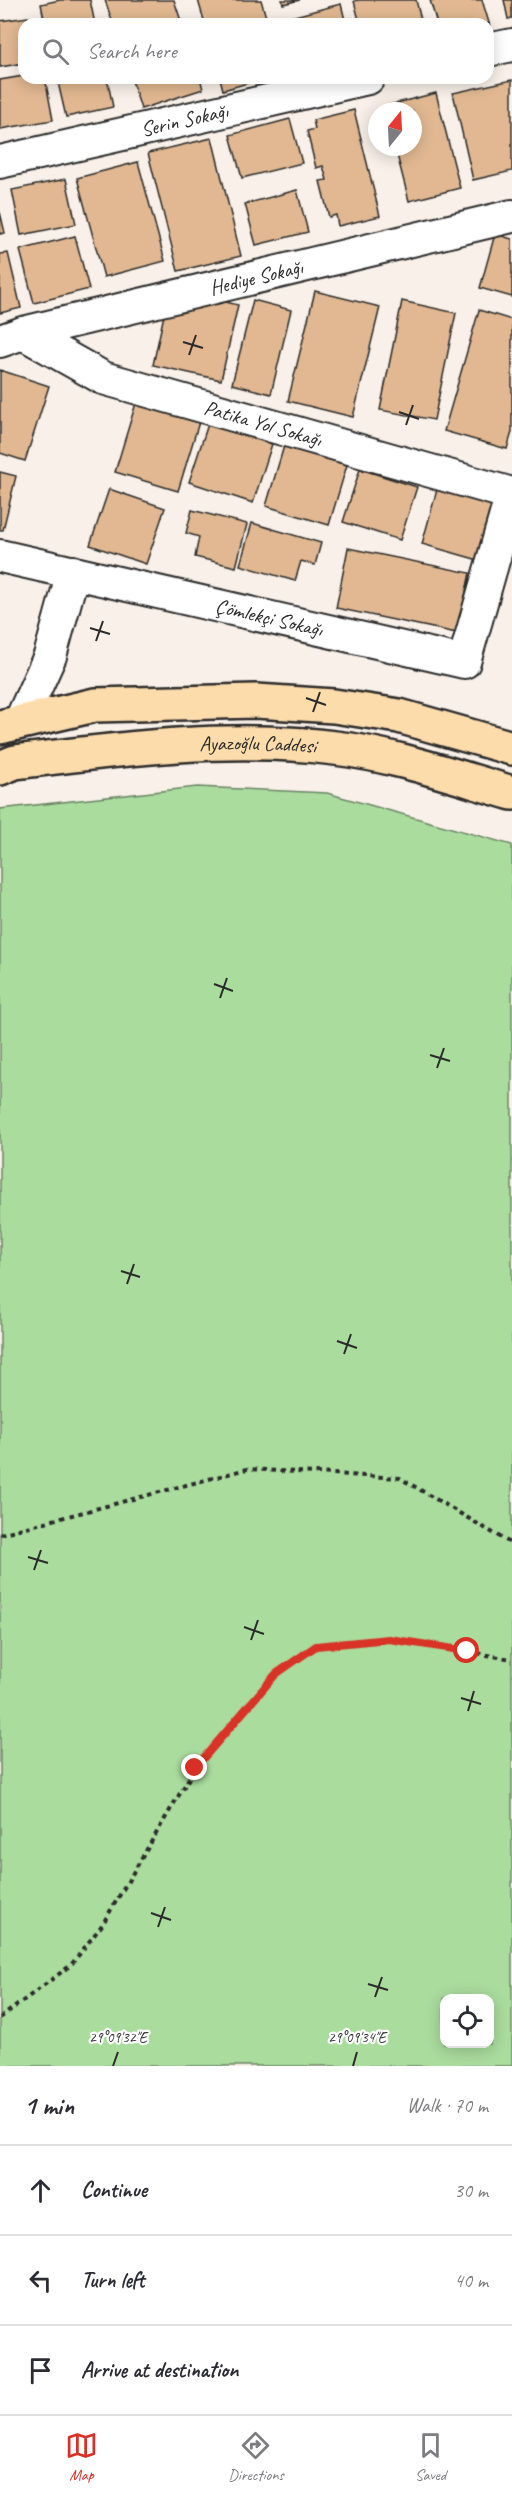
<!DOCTYPE html>
<html lang="en">
<head>
<meta charset="utf-8">
<style>
	:root { --surface:#fff; --page:#f2f2f3; --text:#2b2b33; --muted:#7c7c81; --line:#e1e1e2; --accent:#d93025 }
	body { margin:0; font-family:Caveat,sans-serif; background:var(--page); color:var(--text) }
	.controls { position:absolute; right:18px; bottom:18px; display:grid; overflow:hidden; border-radius:12px; box-shadow:0 3px 15px #0003 }
	.controls button { width:54px; height:54px; display:grid; place-items:center; padding:0; border:0; border-bottom:2px solid var(--line); background:var(--surface); color:var(--text); font:30px sans-serif }
	.compass { position:absolute; left:368px; top:102px; width:54px; height:54px; border-radius:50%; background:var(--surface); box-shadow:0 3px 15px #0003; rotate:18deg }
	.stop { position:absolute; width:18px; height:18px; margin:-14px; border:4px solid #d93025; border-radius:50%; background:#fff }
	.stop.end { background:#d93025; border-color:#fff; box-shadow:0 2px 6px #0008 }
	.list { margin:0; padding:0; list-style:none }
	h2 { display:flex; justify-content:space-between; align-items:center; height:78px; margin:0; padding:0 24px; font-size:26px }
	h2 small { font-size:20px; font-weight:400; color:var(--muted) }
	.list li { display:grid; grid-template-columns:39px 1fr auto; gap:18px; align-items:center; box-sizing:border-box; height:90px; padding:0 24px; border-top:2px solid var(--line) }
	.list b { display:block; font-size:22px; white-space:nowrap }
	.list em { font-size:20px; font-style:normal; color:var(--muted) }
	.icon { flex:none; width:33px; height:33px; fill:none; stroke:currentColor; stroke-width:2; stroke-linecap:round; stroke-linejoin:round }
	.map { position:relative; flex:none; width:512px; height:2066px; overflow:hidden }
	.search { position:absolute; background:var(--surface); box-shadow:0 3px 15px #0003; left:18px; right:18px; top:18px; height:66px; display:flex; align-items:center; gap:15px; box-sizing:border-box; padding:0 21px; border-radius:18px; color:var(--muted); font-size:22px }
	.sheet { height:348px; background:var(--surface) }
	nav { display:flex; justify-content:space-around; align-items:center; box-sizing:border-box; height:84px; border-top:2px solid var(--line); background:var(--surface); font-size:16px; color:var(--muted) }
	nav a { display:grid; justify-items:center; gap:3px }
	nav .on { color:var(--accent) }
	.map>svg:first-child { display:block }
	.green { fill:#aadc9e; stroke:#6a8464; stroke-width:1.5; fill-rule:evenodd }
	.building { fill:#e1b891; stroke:#2b2b2b; stroke-width:1.5 }
	.lines { fill:none; stroke-linecap:round; stroke-linejoin:round }
	.minor-casing { stroke:#2b2b2b; stroke-width:36 }
	.major-casing { stroke:#2b2b2b; stroke-width:38 }
	.path { stroke:#2b2b2b; stroke-width:4; stroke-dasharray:4.5 4.5; stroke-linecap:butt }
	.minor { stroke:#fff; stroke-width:32 }
	.major { stroke:#fddcac; stroke-width:33 }
	.route { stroke:#d93025; stroke-width:8 }
	.ticks { fill:none; stroke:#2b2b2b; stroke-width:2 }
	.labels { text-anchor:middle; stroke-width:4.5; stroke-linejoin:round; paint-order:stroke }
	.street-label { font-size:21px; fill:#2b2b2b; stroke:#fff }
	.ticks-label { font-size:15px; text-anchor:middle; fill:#2b2b2b; stroke:#fff; stroke-width:4.5; stroke-linejoin:round; paint-order:stroke }
</style>
</head>
<body>
<div class="map">
<svg width="512" height="2066" viewBox="0 0 512 2066">
	<rect width="100%" height="100%" fill="#f9f1e9"/>
	<filter id="ink" filterUnits="userSpaceOnUse"><feTurbulence type="fractalNoise" baseFrequency=".0167" numOctaves="2"/><feDisplacementMap in="SourceGraphic" scale="12" xChannelSelector="R" yChannelSelector="G"/><feConvolveMatrix kernelMatrix="1 2 1 2 8 2 1 2 1" color-interpolation-filters="sRGB"/></filter>
	<g filter="url(#ink)">
		<path class="green" d="M 197,787 L 327,793 L 512,845 L 512,2066 L 0,2066 L 0,809 ZM 444,1998 L 490,1998 L 490,2044 L 444,2044 Z"/>
		<path class="building" d="M 60,0 L 90,0 L 95,24 L 45,24 L 41,4 Z
			M 105,0 L 174,0 L 182,24 L 113,24 Z
			M 198,0 L 261,0 L 268,24 L 205,24 Z
			M 282,0 L 300,0 L 283,4 Z
			M 359,0 L 416,0 L 422,24 L 360,24 L 354,1 Z
			M 430,0 L 482,0 L 490,26 L 488,24 L 437,24 Z
			M 504,0 L 512,0 L 512,18 L 508,19 Z
			M 341,4 L 346,24 L 275,24 L 275,21 Z
			M 28,17 L 30,24 L 24,24 L 24,63 L 0,67 L 0,21 Z
			M 24,76 L 24,78 L 45,78 L 53,120 L 0,129 L 0,80 Z
			M 57,78 L 107,78 L 113,107 L 66,117 Z
			M 131,78 L 200,78 L 203,89 L 141,109 Z
			M 220,78 L 266,78 L 223,90 Z
			M 512,80 L 512,171 L 473,180 L 453,93 Z
			M 436,93 L 460,188 L 409,201 L 395,147 L 413,147 L 413,111 L 386,111 L 385,106 Z
			M 354,110 L 380,216 L 338,226 L 336,215 L 329,217 L 320,181 L 327,180 L 323,166 L 316,168 L 307,131 L 315,129 L 313,120 Z
			M 290,119 L 302,163 L 242,178 L 230,135 Z
			M 212,138 L 241,256 L 178,271 L 148,153 Z
			M 138,162 L 165,261 L 104,277 L 77,178 Z
			M 66,179 L 76,224 L 21,235 L 12,190 Z
			M 297,190 L 308,232 L 256,245 L 245,204 Z
			M 0,212 L 5,233 L 0,234 Z
			M 495,234 L 512,239 L 512,297 L 480,288 Z
			M 75,236 L 89,289 L 34,303 L 20,250 Z
			M 8,253 L 21,308 L 0,313 L 0,254 Z
			M 315,291 L 380,307 L 353,417 L 288,401 Z
			M 253,300 L 291,310 L 271,394 L 232,384 Z
			M 402,301 L 456,313 L 434,420 L 380,410 Z
			M 226,302 L 238,305 L 221,380 L 153,365 L 164,315 Z
			M 479,310 L 512,320 L 512,432 L 507,449 L 444,431 Z
			M 0,370 L 49,386 L 25,461 L 0,453 Z
			M 136,403 L 199,422 L 178,491 L 115,472 Z
			M 208,424 L 272,444 L 253,503 L 189,482 Z
			M 284,446 L 347,465 L 329,525 L 266,506 Z
			M 360,469 L 417,487 L 400,540 L 343,522 Z
			M 0,472 L 16,476 L 3,530 L 0,530 Z
			M 438,486 L 498,503 L 482,561 L 422,544 Z
			M 109,489 L 165,508 L 146,564 L 90,545 Z
			M 192,510 L 247,524 L 236,567 L 195,557 L 199,537 L 186,533 Z
			M 252,523 L 321,543 L 315,565 L 301,561 L 295,581 L 240,565 Z
			M 348,548 L 470,573 L 457,633 L 336,608 Z"/>
		<g class="lines">
			<g class="minor-casing">
				<g id="minor">
					<path d="M 488,50 L 512,45"/>
					<path id="s1" d="M 0,162 L 368,78"/>
					<path id="s2" d="M 23,333 L 103,378 L 512,494"/>
					<path id="s3" d="M 0,341 L 23,333 L 512,216"/>
					<path id="s4" d="M 0,556 L 464,662 L 512,494"/>
					<path d="M 21,720 L 50,656 L 73,572"/>
				</g>
			</g>
			<g class="major-casing">
				<g id="major">
					<path d="M 0,727 L 95,705 L 256,701 L 334,706 L 399,716 L 512,748"/>
					<path id="s5" d="M 0,768 L 15,762 C 120,749 228,735 335,748 C 391,754 457,777 512,793"/>
				</g>
			</g>
			<path class="path" d="M 0,1534 L 247,1469 L 400,1478 L 512,1544
				M 0,2018 L 71,1965 L 102,1925 L 195,1768 L 276,1674 L 316,1646 L 389,1639 L 512,1659"/>
			<use href="#minor" class="minor"/>
			<use href="#major" class="major"/>
		</g>
	</g>
	<g class="lines" filter="url(#ink)">
		<path class="route" d="M 195,1768 L 276,1674 L 316,1646 L 389,1639 L 467,1651"/>
	</g>
	<path class="ticks" d="M 183,342 L 203,348M 189,355 L 196,335M 399,412 L 419,419M 406,425 L 413,405M 90,628 L 110,634M 96,641 L 103,621M 306,698 L 326,705M 313,712 L 320,692M 214,984 L 233,991M 220,998 L 227,978M 430,1055 L 450,1061M 437,1068 L 444,1048M 121,1271 L 140,1277M 127,1284 L 134,1264M 337,1341 L 357,1348M 344,1354 L 351,1334M 28,1557 L 48,1563M 34,1570 L 41,1550M 244,1627 L 264,1634M 251,1640 L 258,1620M 461,1698 L 481,1704M 468,1711 L 474,1691M 151,1913 L 171,1920M 158,1927 L 165,1907M 368,1984 L 388,1990M 375,1997 L 382,1977M 113,2066 L 118,2052M 353,2066 L 357,2052"/>
	<g class="labels">
		<g class="street-label">
			<text dy="7" stroke="none"><textPath href="#s1" startOffset="189">Serin Sokağı</textPath></text>
			<text dy="7" stroke="none"><textPath href="#s3" startOffset="264">Hediye Sokağı</textPath></text>
			<text dy="7" stroke="none"><textPath href="#s2" startOffset="258">Patika Yol Sokağı</textPath></text>
			<text dy="7" stroke="none"><textPath href="#s4" startOffset="276">Çömlekçi Sokağı</textPath></text>
			<text dy="7" stroke="none"><textPath href="#s5" startOffset="260">Ayazoğlu Caddesi</textPath></text>
		</g>
	</g>
	<g class="ticks-label">
		<text x="118" y="2042">29°09'32"E</text>
		<text x="357" y="2042">29°09'34"E</text>
	</g>
</svg>
<div class="controls">
<button><svg class="icon" aria-label="locate" viewBox="0 0 24 24"><circle cx="12" cy="12" r="6"/><path d="M12 2v4M12 18v4M2 12h4M18 12h4"/></svg></button>
</div>
<svg class="compass" viewBox="-18 -18 36 36"><path d="M0-13l5 13h-10z" fill="#e53935"/><path d="M0 13l5-13h-10z" fill="#7c7c81"/></svg>
<div class="stop" style="left:467px;top:1651px"></div>
<div class="stop end" style="left:195px;top:1768px"></div>
<div class="search"><svg class="icon" aria-label="search" viewBox="0 0 24 24"><circle cx="10" cy="10" r="6"/><path d="M15 15l6 6"/></svg>Search here</div>
</div>
<section class="sheet">
<h2>1 min<small>Walk · 70 m</small></h2>
<ul class="list">
<li><svg class="icon" aria-label="ahead" viewBox="0 0 24 24"><path d="M12 20V5M6 11l6-6 6 6"/></svg><div><b>Continue</b></div><em>30 m</em></li>
<li><svg class="icon" aria-label="left" viewBox="0 0 24 24"><path d="M17 20v-9H6M10 6l-5 5 5 5"/></svg><div><b>Turn left</b></div><em>40 m</em></li>
<li><svg class="icon" aria-label="arrive" viewBox="0 0 24 24"><path d="M6 21V4h12l-3 4 3 4H6"/></svg><div><b>Arrive at destination</b></div></li>
</ul>
</section>
<nav>
<a class="on"><svg class="icon" aria-label="map" viewBox="0 0 24 24"><path d="M3 6l6-2 6 2 6-2v14l-6 2-6-2-6 2zM9 4v14M15 6v14"/></svg>Map</a>
<a><svg class="icon" aria-label="directions" viewBox="0 0 24 24"><path d="M12 3l9 9-9 9-9-9zM9 14v-3h6M13 9l2 2-2 2"/></svg>Directions</a>
<a><svg class="icon" aria-label="saved" viewBox="0 0 24 24"><path d="M7 4h10v16l-5-4-5 4z"/></svg>Saved</a>
</nav>
</body>
</html>
